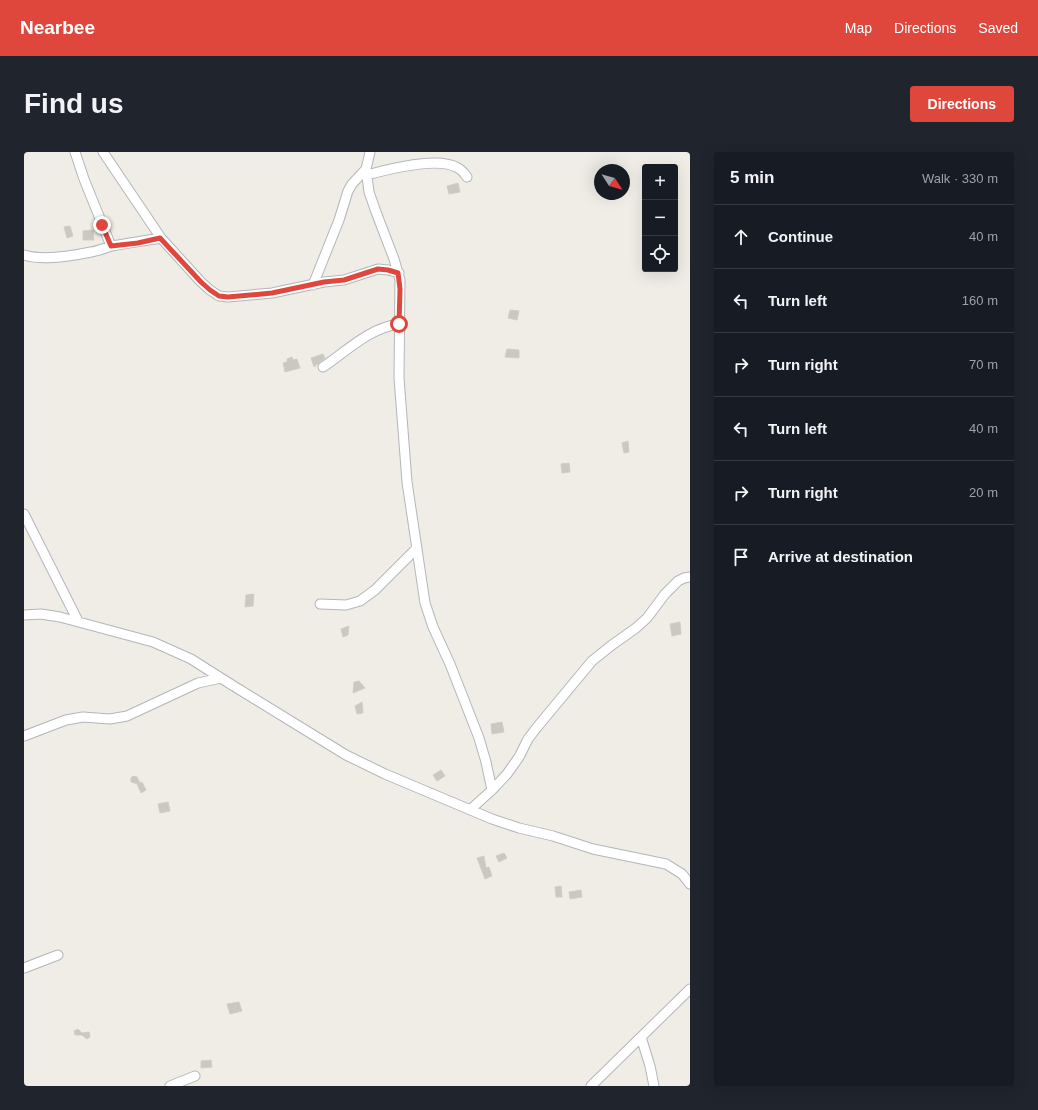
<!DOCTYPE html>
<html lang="en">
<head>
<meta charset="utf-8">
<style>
	:root { --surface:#171b24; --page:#20242c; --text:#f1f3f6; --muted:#9ea1a6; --line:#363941; --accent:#df473c }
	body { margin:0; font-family:Helvetica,sans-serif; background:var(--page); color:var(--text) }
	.controls { position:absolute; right:12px; top:12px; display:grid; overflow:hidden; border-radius:4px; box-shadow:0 4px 16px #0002 }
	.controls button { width:36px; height:36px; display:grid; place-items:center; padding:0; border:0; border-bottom:1px solid var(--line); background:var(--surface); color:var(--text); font:20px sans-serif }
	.compass { position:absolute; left:570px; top:12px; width:36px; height:36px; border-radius:50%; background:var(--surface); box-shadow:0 4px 16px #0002; rotate:126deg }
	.stop { position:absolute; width:12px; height:12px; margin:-9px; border:3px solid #df473c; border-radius:50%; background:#fff }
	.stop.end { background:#df473c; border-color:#fff; box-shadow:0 1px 4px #0008 }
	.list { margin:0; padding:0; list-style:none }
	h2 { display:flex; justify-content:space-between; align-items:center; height:52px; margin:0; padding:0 16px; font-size:17px }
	h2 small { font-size:13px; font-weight:400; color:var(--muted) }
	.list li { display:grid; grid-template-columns:26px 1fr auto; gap:12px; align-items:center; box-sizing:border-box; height:64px; padding:0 16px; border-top:1px solid var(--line) }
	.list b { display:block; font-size:15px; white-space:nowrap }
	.list em { font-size:13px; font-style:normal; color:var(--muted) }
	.icon { flex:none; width:22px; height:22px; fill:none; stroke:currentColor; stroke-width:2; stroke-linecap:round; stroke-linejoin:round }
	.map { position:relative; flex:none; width:666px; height:934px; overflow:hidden; border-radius:4px }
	header { display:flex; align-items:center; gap:24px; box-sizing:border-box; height:56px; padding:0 20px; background:var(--accent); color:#fff }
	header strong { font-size:19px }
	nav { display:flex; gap:22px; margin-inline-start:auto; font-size:14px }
	.intro { display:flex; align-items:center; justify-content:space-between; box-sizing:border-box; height:96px; padding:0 24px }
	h1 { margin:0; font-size:28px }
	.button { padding:10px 18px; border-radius:4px; background:var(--accent); color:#fff; font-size:14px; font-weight:700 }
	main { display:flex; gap:24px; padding:0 24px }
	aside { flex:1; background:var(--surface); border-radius:4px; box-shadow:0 4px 16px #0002 }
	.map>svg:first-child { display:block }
	.building { fill:#cac8c2; stroke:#d3cec4 }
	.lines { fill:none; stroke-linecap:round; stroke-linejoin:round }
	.minor-casing { stroke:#b3b6ba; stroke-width:11 }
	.minor { stroke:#fff; stroke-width:9 }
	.route { stroke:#df473c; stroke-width:5 }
</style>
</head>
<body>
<header>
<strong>Nearbee</strong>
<nav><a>Map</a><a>Directions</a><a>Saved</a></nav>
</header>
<div class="intro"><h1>Find us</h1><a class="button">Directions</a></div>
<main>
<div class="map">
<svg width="666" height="934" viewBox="0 0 666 934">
	<rect width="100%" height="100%" fill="#efede6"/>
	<path class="building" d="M 434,31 L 436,40 L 425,42 L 423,34 Z
		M 46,74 L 49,84 L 43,86 L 40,75 Z
		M 69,78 L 70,88 L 59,88 L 59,79 Z
		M 486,158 L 495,159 L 493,168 L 484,166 Z
		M 483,197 L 495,198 L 495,206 L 481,205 Z
		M 299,202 L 301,206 L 290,215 L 287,206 Z
		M 268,205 L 269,208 L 273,207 L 276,216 L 261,220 L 259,211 L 263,210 L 263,207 Z
		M 604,289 L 605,300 L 600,301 L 598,291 Z
		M 545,311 L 546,320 L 538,321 L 537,312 Z
		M 230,442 L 229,454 L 221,455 L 222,443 Z
		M 656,470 L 657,482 L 648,484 L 646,472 Z
		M 325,474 L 324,483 L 319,485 L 317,477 Z
		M 335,529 L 341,536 L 329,541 L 330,530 Z
		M 338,550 L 339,561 L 333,562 L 331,554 Z
		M 478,570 L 480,580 L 468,582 L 467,572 Z
		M 417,618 L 421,624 L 413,629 L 409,623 Z
		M 109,624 L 113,625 L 116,631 L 118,630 L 122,638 L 117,641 L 113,632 L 114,632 L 107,630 L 107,626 Z
		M 144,650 L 146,659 L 136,661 L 134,652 Z
		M 480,701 L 483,706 L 475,710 L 472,704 Z
		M 460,704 L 462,716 L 465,715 L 468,724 L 461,727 L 453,706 Z
		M 537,734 L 538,745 L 532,745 L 531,735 Z
		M 557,738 L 558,745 L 546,747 L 545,740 Z
		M 215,850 L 218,859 L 206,862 L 203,852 Z
		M 54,877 L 58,881 L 65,880 L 66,885 L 63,887 L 58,883 L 51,883 L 50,879 Z
		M 187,908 L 188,915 L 177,916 L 177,909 Z"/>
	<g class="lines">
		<g class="minor-casing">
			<path id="minor" d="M 51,0 L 60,27 L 87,94
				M 79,0 L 137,86 L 177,130 L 186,138 L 195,144 L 204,145 L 248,141 L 300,130 L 320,128 L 354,117 L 364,118 L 375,121
				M 346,0 L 342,17 L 345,40 L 352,60 L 370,107 L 376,128 L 375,226 L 383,330 L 401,451 L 409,475 L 426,512 L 455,586 L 462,610 L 468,638
				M 343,23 C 365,17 414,4 434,16 C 438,18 440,21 443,25
				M 0,103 C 19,109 48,104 67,100 C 74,99 81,96 88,94 C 104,91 120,89 137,86
				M 289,133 L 315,68 L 324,39 L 328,32 L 342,17
				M 299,215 C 323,199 345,176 375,172
				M 0,362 L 54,469
				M 296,452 L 322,453 L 336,449 L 351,438 L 393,396
				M 0,463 L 17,462 L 36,465 L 129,490 L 167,507 L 208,533 L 322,603 L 361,622 L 468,667 L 495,676 L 529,684 L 569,697 L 642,712 L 658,722 L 666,732
				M 0,584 L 42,568 L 59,565 L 86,567 L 103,564 L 174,531 L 197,526
				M 447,657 L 468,638 L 483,622 L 495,605 L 504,587 L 514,574 L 568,509 L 588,493 L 612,476 L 623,466 L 641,442 L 654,429 L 660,426 L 666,425
				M 0,816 L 34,803
				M 617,885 L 626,914 L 630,934
				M 146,934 L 171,924
				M 567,934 L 666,837"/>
		</g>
		<use href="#minor" class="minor"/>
	</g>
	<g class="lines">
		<path class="route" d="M 78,73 L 87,94 L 114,91 L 136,86 L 177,130 L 186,138 L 195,144 L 204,145 L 248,141 L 300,130 L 320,128 L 354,117 L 364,118 L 374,121 L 376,137 L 375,172"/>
	</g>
</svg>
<div class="controls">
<button>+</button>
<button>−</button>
<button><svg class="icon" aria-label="locate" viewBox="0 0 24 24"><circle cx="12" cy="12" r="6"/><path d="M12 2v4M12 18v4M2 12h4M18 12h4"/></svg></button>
</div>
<svg class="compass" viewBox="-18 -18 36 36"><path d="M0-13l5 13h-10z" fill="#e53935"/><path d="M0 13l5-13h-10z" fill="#9ea1a6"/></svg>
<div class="stop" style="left:375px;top:172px"></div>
<div class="stop end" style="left:78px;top:73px"></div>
</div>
<aside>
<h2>5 min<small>Walk · 330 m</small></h2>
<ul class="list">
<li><svg class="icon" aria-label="ahead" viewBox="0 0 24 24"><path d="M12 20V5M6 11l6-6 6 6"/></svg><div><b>Continue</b></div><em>40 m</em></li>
<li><svg class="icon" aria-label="left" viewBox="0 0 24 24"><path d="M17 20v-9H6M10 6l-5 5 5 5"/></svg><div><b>Turn left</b></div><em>160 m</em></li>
<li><svg class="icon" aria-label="right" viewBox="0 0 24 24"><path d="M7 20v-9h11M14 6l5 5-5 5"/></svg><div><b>Turn right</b></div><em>70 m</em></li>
<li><svg class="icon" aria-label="left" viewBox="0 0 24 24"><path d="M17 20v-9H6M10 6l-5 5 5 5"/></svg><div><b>Turn left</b></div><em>40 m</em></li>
<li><svg class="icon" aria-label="right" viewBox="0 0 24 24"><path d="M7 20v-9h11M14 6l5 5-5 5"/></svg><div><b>Turn right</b></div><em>20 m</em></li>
<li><svg class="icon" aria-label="arrive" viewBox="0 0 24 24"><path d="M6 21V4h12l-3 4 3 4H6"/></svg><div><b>Arrive at destination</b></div></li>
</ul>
</aside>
</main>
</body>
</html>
